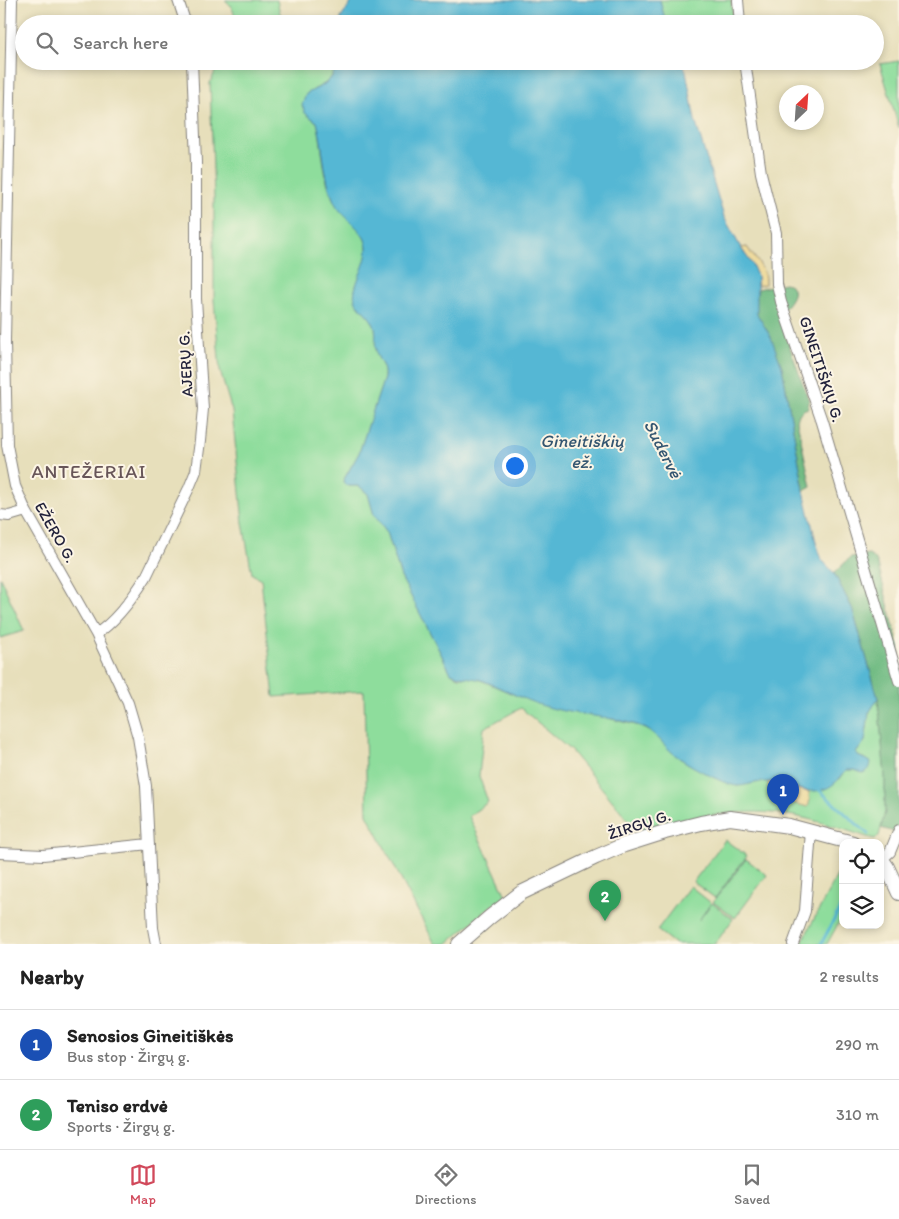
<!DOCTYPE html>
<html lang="en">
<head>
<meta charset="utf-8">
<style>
	:root { --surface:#fff; --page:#f6f6f6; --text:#222; --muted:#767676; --line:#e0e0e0; --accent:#d1495b }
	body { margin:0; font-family:Itim,sans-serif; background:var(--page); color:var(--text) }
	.controls { position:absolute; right:15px; bottom:15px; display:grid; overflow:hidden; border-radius:10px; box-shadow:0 2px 8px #0003 }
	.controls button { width:45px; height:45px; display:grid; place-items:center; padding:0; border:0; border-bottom:1px solid var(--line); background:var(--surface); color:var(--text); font:25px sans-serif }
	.compass { position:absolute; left:779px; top:85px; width:45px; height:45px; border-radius:50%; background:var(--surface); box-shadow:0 2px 8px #0003; rotate:25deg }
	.you { position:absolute; left:514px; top:465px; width:18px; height:18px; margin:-12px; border:4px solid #fff; border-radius:50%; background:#1a73e8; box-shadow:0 0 0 8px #1a73e833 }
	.badge { display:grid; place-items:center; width:32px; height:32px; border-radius:50%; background:var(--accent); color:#fff; font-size:16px; font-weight:700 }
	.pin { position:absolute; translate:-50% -41px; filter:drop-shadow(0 1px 2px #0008) }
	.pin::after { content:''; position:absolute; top:26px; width:18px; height:15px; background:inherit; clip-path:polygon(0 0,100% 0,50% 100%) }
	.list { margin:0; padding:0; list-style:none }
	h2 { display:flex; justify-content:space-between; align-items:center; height:65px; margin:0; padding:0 20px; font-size:21px }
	h2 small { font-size:16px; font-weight:400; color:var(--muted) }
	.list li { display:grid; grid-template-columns:32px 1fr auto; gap:15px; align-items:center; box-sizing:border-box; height:70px; padding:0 20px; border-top:1px solid var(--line) }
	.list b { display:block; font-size:19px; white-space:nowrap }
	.list p { margin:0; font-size:16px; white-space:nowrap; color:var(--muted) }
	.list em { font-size:16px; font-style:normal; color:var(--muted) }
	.icon { flex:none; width:28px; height:28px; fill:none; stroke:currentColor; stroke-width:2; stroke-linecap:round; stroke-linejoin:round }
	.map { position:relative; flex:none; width:899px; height:944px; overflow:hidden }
	.search { position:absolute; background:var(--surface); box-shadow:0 2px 8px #0003; left:15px; right:15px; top:15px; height:55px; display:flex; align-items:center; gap:12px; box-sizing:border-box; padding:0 18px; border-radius:28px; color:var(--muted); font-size:19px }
	.sheet { height:205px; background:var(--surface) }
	nav { display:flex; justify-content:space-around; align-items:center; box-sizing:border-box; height:70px; border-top:1px solid var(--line); background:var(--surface); font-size:14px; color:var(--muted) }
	nav a { display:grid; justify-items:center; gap:2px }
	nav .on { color:var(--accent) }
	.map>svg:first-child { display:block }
	.green { fill:#8edd9c; stroke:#58806c }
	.forest { fill:#72bc84; stroke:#4a6f60 }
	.sand { fill:#eeda9e; stroke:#887e6c }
	.water { fill:#55b7d4; stroke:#3c6c88 }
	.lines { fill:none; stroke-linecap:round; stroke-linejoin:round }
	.stream { stroke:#55b7d4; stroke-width:3 }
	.minor-casing { stroke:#84807b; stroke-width:12 }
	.tertiary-casing { stroke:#84807b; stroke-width:16 }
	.minor { stroke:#fff; stroke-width:10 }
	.tertiary { stroke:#fff; stroke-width:14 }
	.labels { text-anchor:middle; stroke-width:4; stroke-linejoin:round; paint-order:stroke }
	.street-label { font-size:16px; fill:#22223b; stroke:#fcf5e5 }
	.water-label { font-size:18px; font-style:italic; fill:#345671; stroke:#fcf5e5 }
	.quarter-label { font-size:19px; letter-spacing:1px; fill:#675558; stroke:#fcf5e5 }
</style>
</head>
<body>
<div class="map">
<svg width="899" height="944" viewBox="0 0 899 944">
	<rect width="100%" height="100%" fill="#fcf5e5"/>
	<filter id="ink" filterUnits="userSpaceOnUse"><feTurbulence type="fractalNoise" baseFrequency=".02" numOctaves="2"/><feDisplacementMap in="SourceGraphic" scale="10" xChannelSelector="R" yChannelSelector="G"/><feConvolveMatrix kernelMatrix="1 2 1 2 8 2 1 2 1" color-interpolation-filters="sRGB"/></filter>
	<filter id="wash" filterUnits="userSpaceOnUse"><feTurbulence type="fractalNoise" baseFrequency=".0096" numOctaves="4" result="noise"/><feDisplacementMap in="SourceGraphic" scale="20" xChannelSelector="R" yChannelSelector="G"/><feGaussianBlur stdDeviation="1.12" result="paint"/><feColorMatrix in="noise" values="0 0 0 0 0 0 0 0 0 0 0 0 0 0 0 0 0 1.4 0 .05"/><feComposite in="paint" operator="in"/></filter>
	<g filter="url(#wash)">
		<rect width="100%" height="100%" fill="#e7dfbb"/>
		<path class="green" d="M 225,0 L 277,0 L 280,13 L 289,24 L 235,24 C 235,14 233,6 225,0 Z
			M 660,0 L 731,0 L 734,24 L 666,24 Z
			M 220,61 L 336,61 C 334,79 328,82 313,90 L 305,113 L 317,122 C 323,145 323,185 336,204 C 345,218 365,230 367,247 C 369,264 351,287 355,299 C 358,308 369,314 373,323 C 378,332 374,340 376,350 C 377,361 386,365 384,378 L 359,453 L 343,481 L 345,485 L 350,486 L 359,486 L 368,494 L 374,515 L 387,532 L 401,577 L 451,673 L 459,677 L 472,677 L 483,681 L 515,695 L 640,726 L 655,734 L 679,758 L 715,778 L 737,786 L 758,782 L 840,779 L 846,770 L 855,770 L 862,773 L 868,760 L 858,756 L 856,753 L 865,741 L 869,713 L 878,698 L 885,777 L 885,812 L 879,836 L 875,839 L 870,838 C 839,828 806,816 774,813 C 727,809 683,820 639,833 L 571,751 L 521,708 L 484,728 L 479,776 L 488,802 L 469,816 L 506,896 L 485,911 L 447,944 L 435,944 L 367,814 L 364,691 L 274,697 L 261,579 L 252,574 L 243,523 L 232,411 L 220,371 L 214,300 L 214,198 L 210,83 Z
			M 899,61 L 899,128 L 880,64 Z
			M 0,577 L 24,631 L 0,638 Z
			M 725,840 L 747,856 L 715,898 L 693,882 Z
			M 746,859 L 767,875 L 735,918 L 713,902 Z
			M 843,864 L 843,915 L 827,944 L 801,944 Z
			M 690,886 L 711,903 L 699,920 L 712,903 L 733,919 L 715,944 L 675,944 L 657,930 Z"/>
		<path class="forest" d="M 785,283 C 804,288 786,307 778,314 L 809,401 L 808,408 C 800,411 799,413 797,421 L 811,487 L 804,491 L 782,367 L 757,314 L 756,301 L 758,289 Z
			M 869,555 L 875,559 L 878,565 L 899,647 L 899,837 L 891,831 L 881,828 L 885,812 L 885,777 L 878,698 L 852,608 L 834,573 L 851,557 Z"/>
		<path class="sand" d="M 747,247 C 756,261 766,267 765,284 L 758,286 C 757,270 749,260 741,248 Z
			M 768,782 L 809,792 L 810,800 L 808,807 L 769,797 Z"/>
		<path class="water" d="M 353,0 L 660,0 L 666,24 L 340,24 L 341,18 Z
			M 336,61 L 682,61 L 686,71 L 695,120 L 724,217 L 741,248 L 752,264 L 757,276 L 757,314 L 771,337 L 782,367 L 804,491 L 816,542 L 822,560 L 834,573 L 852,608 L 878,698 L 869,713 L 865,741 L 856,753 L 858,756 L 871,762 C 870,769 869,771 862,773 L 855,770 L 846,770 C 823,805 800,787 769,782 C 758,781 749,785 739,786 C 728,787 691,766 681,759 C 664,749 660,734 640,726 C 612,716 580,716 551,708 C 527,702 506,690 484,681 C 473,677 462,678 451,673 L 401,577 L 387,532 L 374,515 L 368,494 L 359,486 L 350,486 L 345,485 L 343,481 L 359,453 L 384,378 C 386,365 377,361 376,350 C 374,340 378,332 373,323 C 369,314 358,308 355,299 C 351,287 368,264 367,247 C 365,228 341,218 334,201 C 323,176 324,148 317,122 L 305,113 L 302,105 L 306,94 C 323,84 334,84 336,61 Z"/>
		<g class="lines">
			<path class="stream" d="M 817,787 L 819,790 L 868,834
				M 821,944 L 843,903"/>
		</g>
	</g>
	<g filter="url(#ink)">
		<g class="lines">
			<g class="minor-casing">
				<path id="minor" d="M 12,0 L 5,341 L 7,445 L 15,486 L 26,511 L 96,634 L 128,703 L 138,737 L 146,786 L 153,928 L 156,944
					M 178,0 L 186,24
					M 738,0 L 740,24
					M 745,61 L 761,173 L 776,233 L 777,284 L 781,302 L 822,421 L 899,681
					M 0,515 L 9,516 L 26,511
					M 96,634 C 115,622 134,596 146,577 L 189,488 L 196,471 L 200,441 L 203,409 L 196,299 L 196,162 L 192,61
					M 0,853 L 43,855 L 149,844
					M 882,859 L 890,852 L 899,830
					M 793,944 L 805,911 L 811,831"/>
			</g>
			<g class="tertiary-casing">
				<path id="tertiary" d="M 880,857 L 887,867 L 899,893
					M 459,944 L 490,917 L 521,893 L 596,857 L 624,845 L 665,832 L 701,823 L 730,818 L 789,826 L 853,843"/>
			</g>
			<use href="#minor" class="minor"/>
			<use href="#tertiary" class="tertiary"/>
		</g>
	</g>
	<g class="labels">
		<g class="street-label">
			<text transform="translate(185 364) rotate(-93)" y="6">AJERŲ G.</text>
			<text transform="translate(822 369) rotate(72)" y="6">GINEITIŠKIŲ G.</text>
			<text transform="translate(56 532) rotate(60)" y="6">EŽERO G.</text>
			<text transform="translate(639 824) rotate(-18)" y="6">ŽIRGŲ G.</text>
		</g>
		<g class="water-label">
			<text x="582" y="447">Gineitiškių<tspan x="582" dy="21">ež.</tspan></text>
			<text transform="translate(663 449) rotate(63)" y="6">Sudervė</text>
		</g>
		<g class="quarter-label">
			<text x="89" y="478">ANTEŽERIAI</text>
		</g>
	</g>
</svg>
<div class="controls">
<button><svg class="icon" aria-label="locate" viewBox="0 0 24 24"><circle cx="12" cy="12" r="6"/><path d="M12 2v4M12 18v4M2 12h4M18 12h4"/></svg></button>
<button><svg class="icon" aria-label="layers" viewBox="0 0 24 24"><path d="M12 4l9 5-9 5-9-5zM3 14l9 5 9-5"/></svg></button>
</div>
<svg class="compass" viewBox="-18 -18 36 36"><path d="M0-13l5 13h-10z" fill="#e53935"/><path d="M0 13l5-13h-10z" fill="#767676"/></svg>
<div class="you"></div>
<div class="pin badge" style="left:783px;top:815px;background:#1a4fb4">1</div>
<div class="pin badge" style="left:605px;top:921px;background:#2e9e5b">2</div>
<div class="search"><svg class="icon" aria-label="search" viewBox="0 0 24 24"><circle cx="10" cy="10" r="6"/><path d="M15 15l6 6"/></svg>Search here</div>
</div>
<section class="sheet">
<h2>Nearby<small>2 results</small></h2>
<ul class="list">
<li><span class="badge" style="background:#1a4fb4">1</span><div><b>Senosios Gineitiškės</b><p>Bus stop · Žirgų g.</p></div><em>290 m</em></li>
<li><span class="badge" style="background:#2e9e5b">2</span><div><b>Teniso erdvė</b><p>Sports · Žirgų g.</p></div><em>310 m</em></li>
</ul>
</section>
<nav>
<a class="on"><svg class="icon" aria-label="map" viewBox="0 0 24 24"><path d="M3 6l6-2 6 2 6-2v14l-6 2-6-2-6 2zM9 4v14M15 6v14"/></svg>Map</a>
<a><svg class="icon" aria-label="directions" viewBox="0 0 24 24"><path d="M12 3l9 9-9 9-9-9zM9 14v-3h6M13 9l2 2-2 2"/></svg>Directions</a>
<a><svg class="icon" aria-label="saved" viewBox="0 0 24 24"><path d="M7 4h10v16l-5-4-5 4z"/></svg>Saved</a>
</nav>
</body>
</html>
